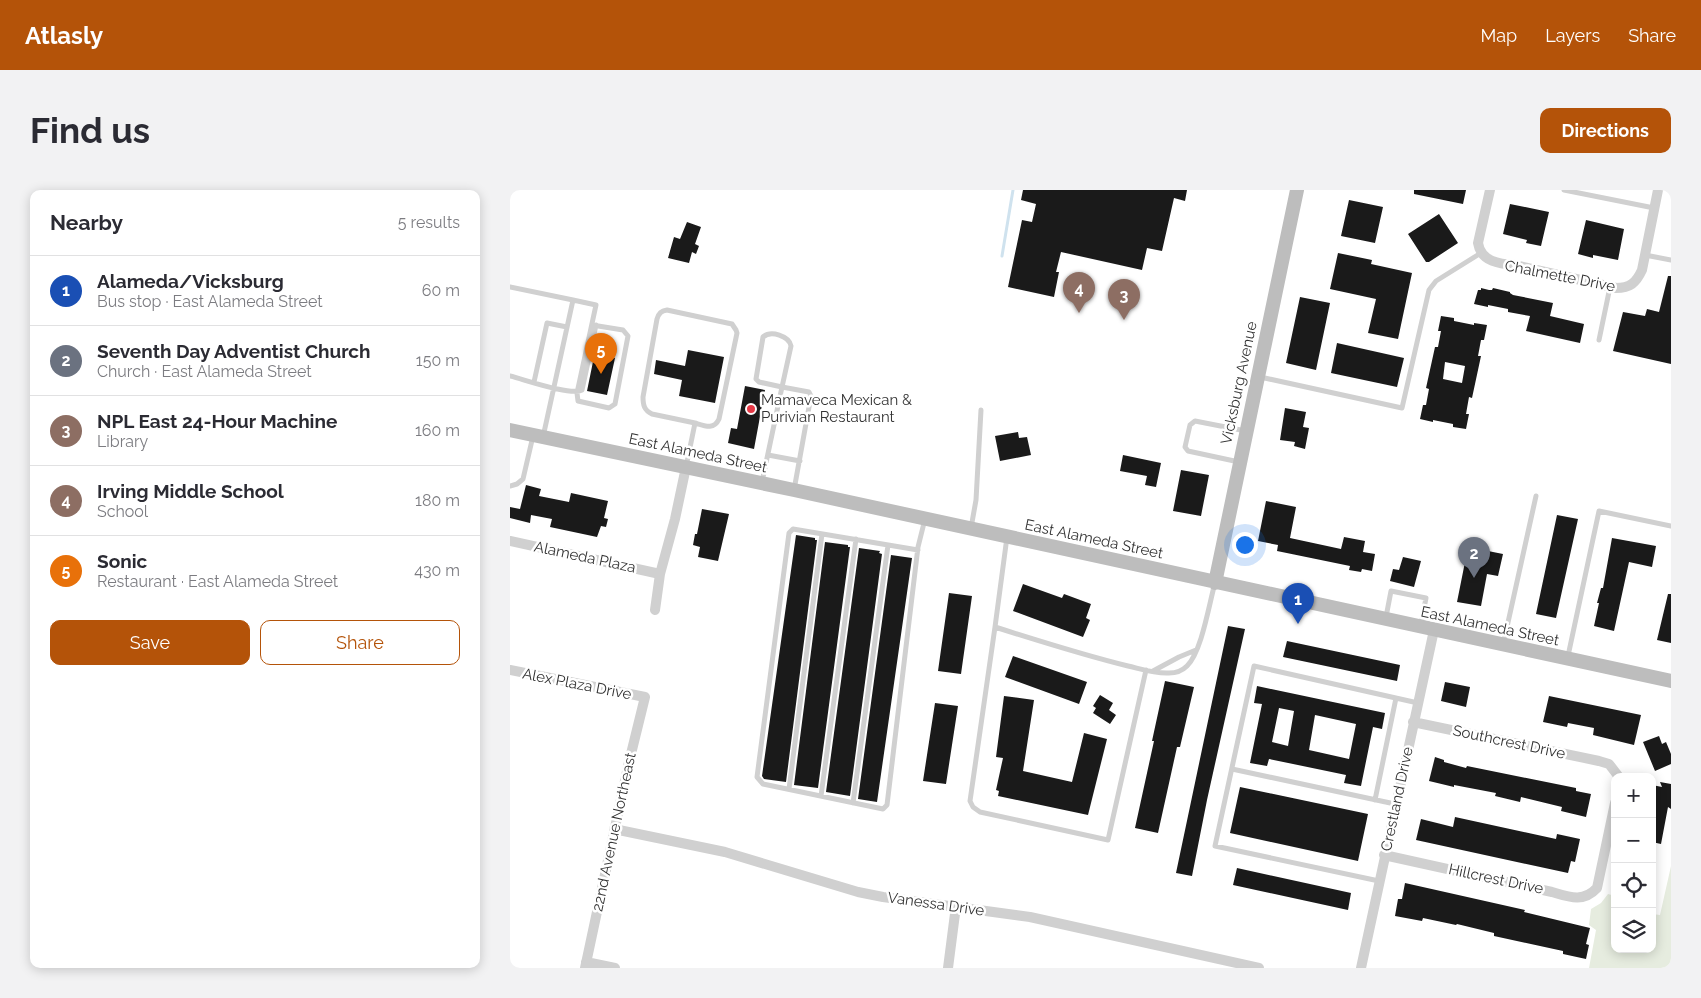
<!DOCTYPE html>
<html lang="en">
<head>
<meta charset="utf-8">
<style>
	:root { --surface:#fff; --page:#f2f2f3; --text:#2b2b33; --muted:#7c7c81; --line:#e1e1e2; --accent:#b45309 }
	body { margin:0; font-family:Raleway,sans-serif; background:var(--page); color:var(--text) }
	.controls { position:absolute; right:15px; bottom:15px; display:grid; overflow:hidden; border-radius:10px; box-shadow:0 2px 12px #0003 }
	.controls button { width:45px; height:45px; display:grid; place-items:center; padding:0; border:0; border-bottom:1px solid var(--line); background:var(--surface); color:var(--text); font:25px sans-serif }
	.you { position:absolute; left:734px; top:354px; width:18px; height:18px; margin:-12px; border:4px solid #fff; border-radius:50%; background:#1a73e8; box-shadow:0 0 0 8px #1a73e833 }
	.badge { display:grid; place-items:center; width:32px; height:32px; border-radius:50%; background:var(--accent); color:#fff; font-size:16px; font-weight:700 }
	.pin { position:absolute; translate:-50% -41px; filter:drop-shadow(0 1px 2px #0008) }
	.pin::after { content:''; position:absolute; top:26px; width:18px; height:15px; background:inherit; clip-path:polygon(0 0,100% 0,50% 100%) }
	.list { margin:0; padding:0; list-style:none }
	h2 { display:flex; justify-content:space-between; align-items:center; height:65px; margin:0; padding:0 20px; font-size:21px }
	h2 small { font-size:16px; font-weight:400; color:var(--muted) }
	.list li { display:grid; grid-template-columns:32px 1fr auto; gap:15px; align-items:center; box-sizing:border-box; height:70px; padding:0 20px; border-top:1px solid var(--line) }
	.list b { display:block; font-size:19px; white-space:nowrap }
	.list p { margin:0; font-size:16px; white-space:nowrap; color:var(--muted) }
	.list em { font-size:16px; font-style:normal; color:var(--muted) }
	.actions { display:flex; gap:10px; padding:15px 20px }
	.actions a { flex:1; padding:11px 0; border:1px solid var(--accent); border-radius:10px; text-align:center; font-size:18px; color:var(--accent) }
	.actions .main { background:var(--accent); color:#fff }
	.icon { flex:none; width:28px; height:28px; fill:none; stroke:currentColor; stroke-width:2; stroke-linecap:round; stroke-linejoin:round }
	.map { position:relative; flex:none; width:1161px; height:778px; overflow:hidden; border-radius:10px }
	header { display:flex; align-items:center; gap:30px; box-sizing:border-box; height:70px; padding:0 25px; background:var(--accent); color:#fff }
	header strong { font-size:24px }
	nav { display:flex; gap:28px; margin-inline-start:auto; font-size:18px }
	.intro { display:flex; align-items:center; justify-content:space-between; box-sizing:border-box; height:120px; padding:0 30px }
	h1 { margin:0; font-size:35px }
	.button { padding:12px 22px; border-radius:10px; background:var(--accent); color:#fff; font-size:18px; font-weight:700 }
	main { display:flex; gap:30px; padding:0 30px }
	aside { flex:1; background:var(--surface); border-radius:10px; box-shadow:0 2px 12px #0003 }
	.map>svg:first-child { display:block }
	.green { fill:#e6ecdf }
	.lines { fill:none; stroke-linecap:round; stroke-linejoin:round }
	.stream { stroke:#cfe2ee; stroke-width:3 }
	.building { fill:#1a1a1a; fill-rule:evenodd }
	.lane { stroke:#d0d0d0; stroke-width:5 }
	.street { stroke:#d0d0d0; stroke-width:10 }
	.secondary { stroke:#bdbdbd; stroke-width:14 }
	.poi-dot { fill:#e63946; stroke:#fff; stroke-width:2 }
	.labels { text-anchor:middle; stroke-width:5; stroke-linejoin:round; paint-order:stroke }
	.street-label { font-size:15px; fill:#333; stroke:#fff }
	.poi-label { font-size:15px; fill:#333; stroke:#fff; text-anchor:start }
</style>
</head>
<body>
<header>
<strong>Atlasly</strong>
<nav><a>Map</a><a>Layers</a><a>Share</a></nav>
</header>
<div class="intro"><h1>Find us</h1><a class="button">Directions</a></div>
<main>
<aside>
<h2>Nearby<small>5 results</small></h2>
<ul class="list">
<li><span class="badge" style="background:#1a4fb4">1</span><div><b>Alameda/Vicksburg</b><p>Bus stop · East Alameda Street</p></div><em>60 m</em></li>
<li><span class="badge" style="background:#6b7280">2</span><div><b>Seventh Day Adventist Church</b><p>Church · East Alameda Street</p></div><em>150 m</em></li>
<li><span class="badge" style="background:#8d6e63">3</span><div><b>NPL East 24-Hour Machine</b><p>Library</p></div><em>160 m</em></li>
<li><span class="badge" style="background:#8d6e63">4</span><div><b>Irving Middle School</b><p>School</p></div><em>180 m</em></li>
<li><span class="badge" style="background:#e8710a">5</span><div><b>Sonic</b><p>Restaurant · East Alameda Street</p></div><em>430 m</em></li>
</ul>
<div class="actions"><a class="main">Save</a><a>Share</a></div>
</aside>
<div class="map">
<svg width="1161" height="778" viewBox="0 0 1161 778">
	<rect width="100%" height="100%" fill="#fff"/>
	<path class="green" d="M 1161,676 L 1161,778 L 1079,778 L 1086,740 L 1079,735 L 1081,719 L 1091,713 L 1098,704 L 1105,706 L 1105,759 L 1142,759 L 1142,724 L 1150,725 Z"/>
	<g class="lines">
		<path class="stream" d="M 492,66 L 503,0"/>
	</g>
	<path class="building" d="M 513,0 L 677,0 L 675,11 L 664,8 L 652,61 L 637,58 L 632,80 L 551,62 L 546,82 L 549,82 L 544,107 L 498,97 L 512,30 L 522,32 L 526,14 L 511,10 Z
		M 904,0 L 956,0 L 953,14 L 904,4 Z
		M 839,10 L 873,17 L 865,53 L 831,46 Z
		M 1000,14 L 1039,22 L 1031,56 L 1016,53 L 1017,50 L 993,44 Z
		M 929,24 L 948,53 L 919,72 L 916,72 L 898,44 Z
		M 1076,30 L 1114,39 L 1108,70 L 1083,65 L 1083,68 L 1068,64 Z
		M 177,32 L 191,37 L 185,54 L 189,56 L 186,64 L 182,62 L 179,73 L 158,68 L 164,47 L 170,49 Z
		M 828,63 L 862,70 L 861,74 L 902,83 L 888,149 L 858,143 L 866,109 L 820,99 Z
		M 1158,86 L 1161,86 L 1161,174 L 1103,161 L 1113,122 L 1135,126 L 1137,119 L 1149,122 Z
		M 971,98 L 979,100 L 982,100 L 983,98 L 1000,102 L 1000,103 L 1003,105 L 1043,113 L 1040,126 L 1074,134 L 1070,153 L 1016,141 L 1020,126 L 998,122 L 998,119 L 978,115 L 978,117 L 964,114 L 968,100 L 971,100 Z
		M 790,107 L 820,113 L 806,180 L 776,173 Z
		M 931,126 L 944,128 L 944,131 L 964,135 L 964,133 L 977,135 L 974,150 L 971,150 L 968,166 L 971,166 L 962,208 L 959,207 L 956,224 L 959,224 L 956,239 L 943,237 L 943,234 L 923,230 L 923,232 L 910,229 L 913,215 L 916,215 L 919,199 L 916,198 L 925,157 L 928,157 L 931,141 L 928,141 ZM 935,172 L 955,176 L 952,193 L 933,189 Z
		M 827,153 L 894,168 L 887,197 L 821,183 Z
		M 86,157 L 100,160 L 99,166 L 105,168 L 97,205 L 77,201 Z
		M 178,160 L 214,167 L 205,213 L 169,206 L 172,190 L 144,184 L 146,170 L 175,176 Z
		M 235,196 L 255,200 L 244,259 L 218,253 L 221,238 L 227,239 Z
		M 775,218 L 796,222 L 793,237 L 799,238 L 795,259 L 784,256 L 785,252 L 770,250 Z
		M 508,242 L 509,248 L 517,247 L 521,265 L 490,271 L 485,246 Z
		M 613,265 L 651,273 L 646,297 L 635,295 L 637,286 L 610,281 Z
		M 671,280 L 699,285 L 691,326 L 663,321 Z
		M 16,295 L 31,299 L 29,306 L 59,312 L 61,303 L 98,311 L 94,328 L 98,329 L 96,337 L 91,336 L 87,347 L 40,337 L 42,329 L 21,325 L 20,333 L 0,328 L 0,317 L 10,319 Z
		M 756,311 L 786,317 L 780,348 L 831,359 L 834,347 L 855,351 L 853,362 L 865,364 L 862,381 L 852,379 L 851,382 L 839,380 L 840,376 L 767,361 L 768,355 L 748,351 Z
		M 192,319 L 219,324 L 208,371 L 188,367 L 190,357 L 183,355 L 185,344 L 187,344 Z
		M 1047,325 L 1068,329 L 1046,428 L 1026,424 Z
		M 286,345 L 305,348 L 305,350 L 307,350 L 276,592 L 254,589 L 252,586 Z
		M 1102,348 L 1146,356 L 1142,377 L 1119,372 L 1104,441 L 1084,436 L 1089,413 L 1087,413 L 1091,398 L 1093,398 Z
		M 315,352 L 338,355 L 338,357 L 340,357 L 308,598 L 284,595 Z
		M 958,357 L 993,364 L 988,386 L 977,384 L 971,416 L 947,412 Z
		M 349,358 L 370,361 L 369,363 L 372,364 L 340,606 L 316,602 Z
		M 381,365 L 402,368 L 367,612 L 348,609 Z
		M 893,367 L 911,371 L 904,397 L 880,391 L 883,379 L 889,380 Z
		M 513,394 L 552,408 L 554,404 L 581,414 L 576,428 L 580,430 L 573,447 L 503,421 Z
		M 439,403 L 462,406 L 451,484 L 428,481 Z
		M 1158,404 L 1161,404 L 1161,453 L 1147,450 Z
		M 718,436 L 735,439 L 697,610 L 682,686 L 666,683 Z
		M 777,451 L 890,475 L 887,491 L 773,467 Z
		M 503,466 L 577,492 L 569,514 L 495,487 Z
		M 655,491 L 684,497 L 670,557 L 667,557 L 648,643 L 625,638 L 644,551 L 642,551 Z
		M 935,492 L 960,497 L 956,517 L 931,511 Z
		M 747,496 L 875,523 L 872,539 L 863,537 L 851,596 L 834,593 L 836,585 L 759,569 L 757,576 L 740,573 L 752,514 L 744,513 ZM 769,518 L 784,521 L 778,556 L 762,552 ZM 805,525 L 846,534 L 839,569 L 799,560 Z
		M 590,505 L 603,513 L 599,520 L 606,525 L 600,534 L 583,523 L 586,518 L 583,516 Z
		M 494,506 L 524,510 L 513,581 L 562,592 L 574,543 L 597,549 L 578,625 L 488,606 L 489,601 L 486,600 L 493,568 L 486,567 Z
		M 1039,506 L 1131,525 L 1124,555 L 1083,545 L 1084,538 L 1058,533 L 1057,537 L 1033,532 Z
		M 425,513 L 448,516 L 436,594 L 413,591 Z
		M 1149,546 L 1152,554 L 1156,552 L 1161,564 L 1161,574 L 1145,581 L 1133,552 Z
		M 925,567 L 934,570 L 934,572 L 956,578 L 957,576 L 1066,598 L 1066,601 L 1081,604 L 1076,627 L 1051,621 L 1052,617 L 1011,607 L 1010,612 L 985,606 L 986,603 L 944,595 L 944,597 L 919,591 Z
		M 1150,592 L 1161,594 L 1161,619 L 1158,617 L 1151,654 L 1142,652 L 1142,595 L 1152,597 Z
		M 730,597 L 858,624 L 848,671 L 720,643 Z
		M 945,627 L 1046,649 L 1047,644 L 1070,649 L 1065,672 L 1061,671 L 1058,683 L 906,650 L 911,629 L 943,637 Z
		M 727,678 L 841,703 L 838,720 L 723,695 Z
		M 895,693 L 1015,720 L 1014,722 L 1080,738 L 1076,754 L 1079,755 L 1076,769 L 1053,764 L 1053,761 L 984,746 L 984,743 L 947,734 L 946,735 L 913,728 L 912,731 L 885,726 L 888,709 L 892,709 Z"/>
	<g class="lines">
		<path class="lane" d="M 1054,0 L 1144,18
			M 1135,65 L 1161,70
			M 0,97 L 63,110
			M 1089,150 L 1100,97
			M 0,186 C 16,190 61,206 72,200 L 86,135
			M 750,187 L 892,218 L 919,100 L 926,91 L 971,63
			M 24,192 L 37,133 L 57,137
			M 33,247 L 63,110 L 86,115 L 67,203 L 68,211 L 99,218 L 105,214 L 118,146 L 113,140 L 82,135
			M 258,265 L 290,271
			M 729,272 L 678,261 L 675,257 L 680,235 L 685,231 L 736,241
			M 176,277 L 185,233 L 142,224 C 134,220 133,215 133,207 L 147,129 C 149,123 151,121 157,120 L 222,134 L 226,140 L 227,143 L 209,229 C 204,240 195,236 185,233
			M 252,292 L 272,197 L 249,192 L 246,189 L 253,147 C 261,140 279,146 281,156 L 272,197 L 299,202 L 301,206 L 284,300
			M 0,296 L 7,294 L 13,289 L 23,246
			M 461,338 L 466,310 L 471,220
			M 497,347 L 485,437 C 529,451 573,465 618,476 C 631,479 646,484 659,483 C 666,483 672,481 677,476 C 692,461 699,414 705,393
			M 408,360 L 283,339 L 279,343 L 247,587 L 253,594 L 373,619 L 377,615 L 408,357 L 415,329
			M 876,427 L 881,401 L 916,408 L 911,434
			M 485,437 L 460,611 L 463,617 L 470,622 L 598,650 L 636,480
			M 993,455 L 1026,306
			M 1058,466 L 1089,321 L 1161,336
			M 643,481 L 669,467 L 686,460
			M 722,579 L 885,614
			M 279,599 L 312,344
			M 311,606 L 346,349
			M 865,610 L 886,508
			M 343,613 L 378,355
			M 869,691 L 705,656 L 744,476 L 908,513"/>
		<path class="street" d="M 980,0 L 968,53 C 971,72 990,74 1005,75 L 1106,98 C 1120,98 1126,93 1132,80 L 1148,0
			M 0,351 L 150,384
			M 145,420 L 150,384 L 165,329 L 176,277
			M 0,480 L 135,507 L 119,572 L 75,778
			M 903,532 L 1089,571 L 1099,574 L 1109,587
			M 104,639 L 215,662 L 348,702 L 373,707 L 520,727 L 749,778
			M 874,665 L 1042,702 C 1059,707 1073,713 1087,698 L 1105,613
			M 76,772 L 105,778
			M 438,778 L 446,716
			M 851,778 L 924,440"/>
		<path class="secondary" d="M 0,240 L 284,300 L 1161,491
			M 705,393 L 787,0"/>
	</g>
	<circle class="poi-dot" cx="241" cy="219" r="5"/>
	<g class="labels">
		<g class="street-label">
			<text transform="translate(1050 86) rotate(11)" y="5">Chalmette Drive</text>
			<text transform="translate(729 193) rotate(-78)" y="5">Vicksburg Avenue</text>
			<text transform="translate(188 263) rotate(12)" y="5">East Alameda Street</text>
			<text transform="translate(584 349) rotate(12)" y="5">East Alameda Street</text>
			<text transform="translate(75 367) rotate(12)" y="5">Alameda Plaza</text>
			<text transform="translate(980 436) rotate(12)" y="5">East Alameda Street</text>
			<text transform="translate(67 494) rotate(11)" y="5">Alex Plaza Drive</text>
			<text transform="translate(999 552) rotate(12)" y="5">Southcrest Drive</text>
			<text transform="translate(887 609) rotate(-78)" y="5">Crestland Drive</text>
			<text transform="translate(104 642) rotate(-78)" y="5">22nd Avenue Northeast</text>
			<text transform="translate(986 689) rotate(12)" y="5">Hillcrest Drive</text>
			<text transform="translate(426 714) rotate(8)" y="5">Vanessa Drive</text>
		</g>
		<g class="poi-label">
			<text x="251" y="215">Mamaveca Mexican &amp;<tspan x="251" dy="17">Purivian Restaurant</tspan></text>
		</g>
	</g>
</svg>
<div class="controls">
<button>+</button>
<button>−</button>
<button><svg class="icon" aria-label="locate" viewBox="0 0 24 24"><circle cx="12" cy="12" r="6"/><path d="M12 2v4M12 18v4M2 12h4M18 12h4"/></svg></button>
<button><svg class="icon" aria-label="layers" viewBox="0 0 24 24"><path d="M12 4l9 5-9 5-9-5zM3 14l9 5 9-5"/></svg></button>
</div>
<div class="you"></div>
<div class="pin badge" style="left:788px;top:434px;background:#1a4fb4">1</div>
<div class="pin badge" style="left:964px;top:388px;background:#6b7280">2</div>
<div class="pin badge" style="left:614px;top:130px;background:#8d6e63">3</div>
<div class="pin badge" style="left:569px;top:123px;background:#8d6e63">4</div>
<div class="pin badge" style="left:91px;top:184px;background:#e8710a">5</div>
</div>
</main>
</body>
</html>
